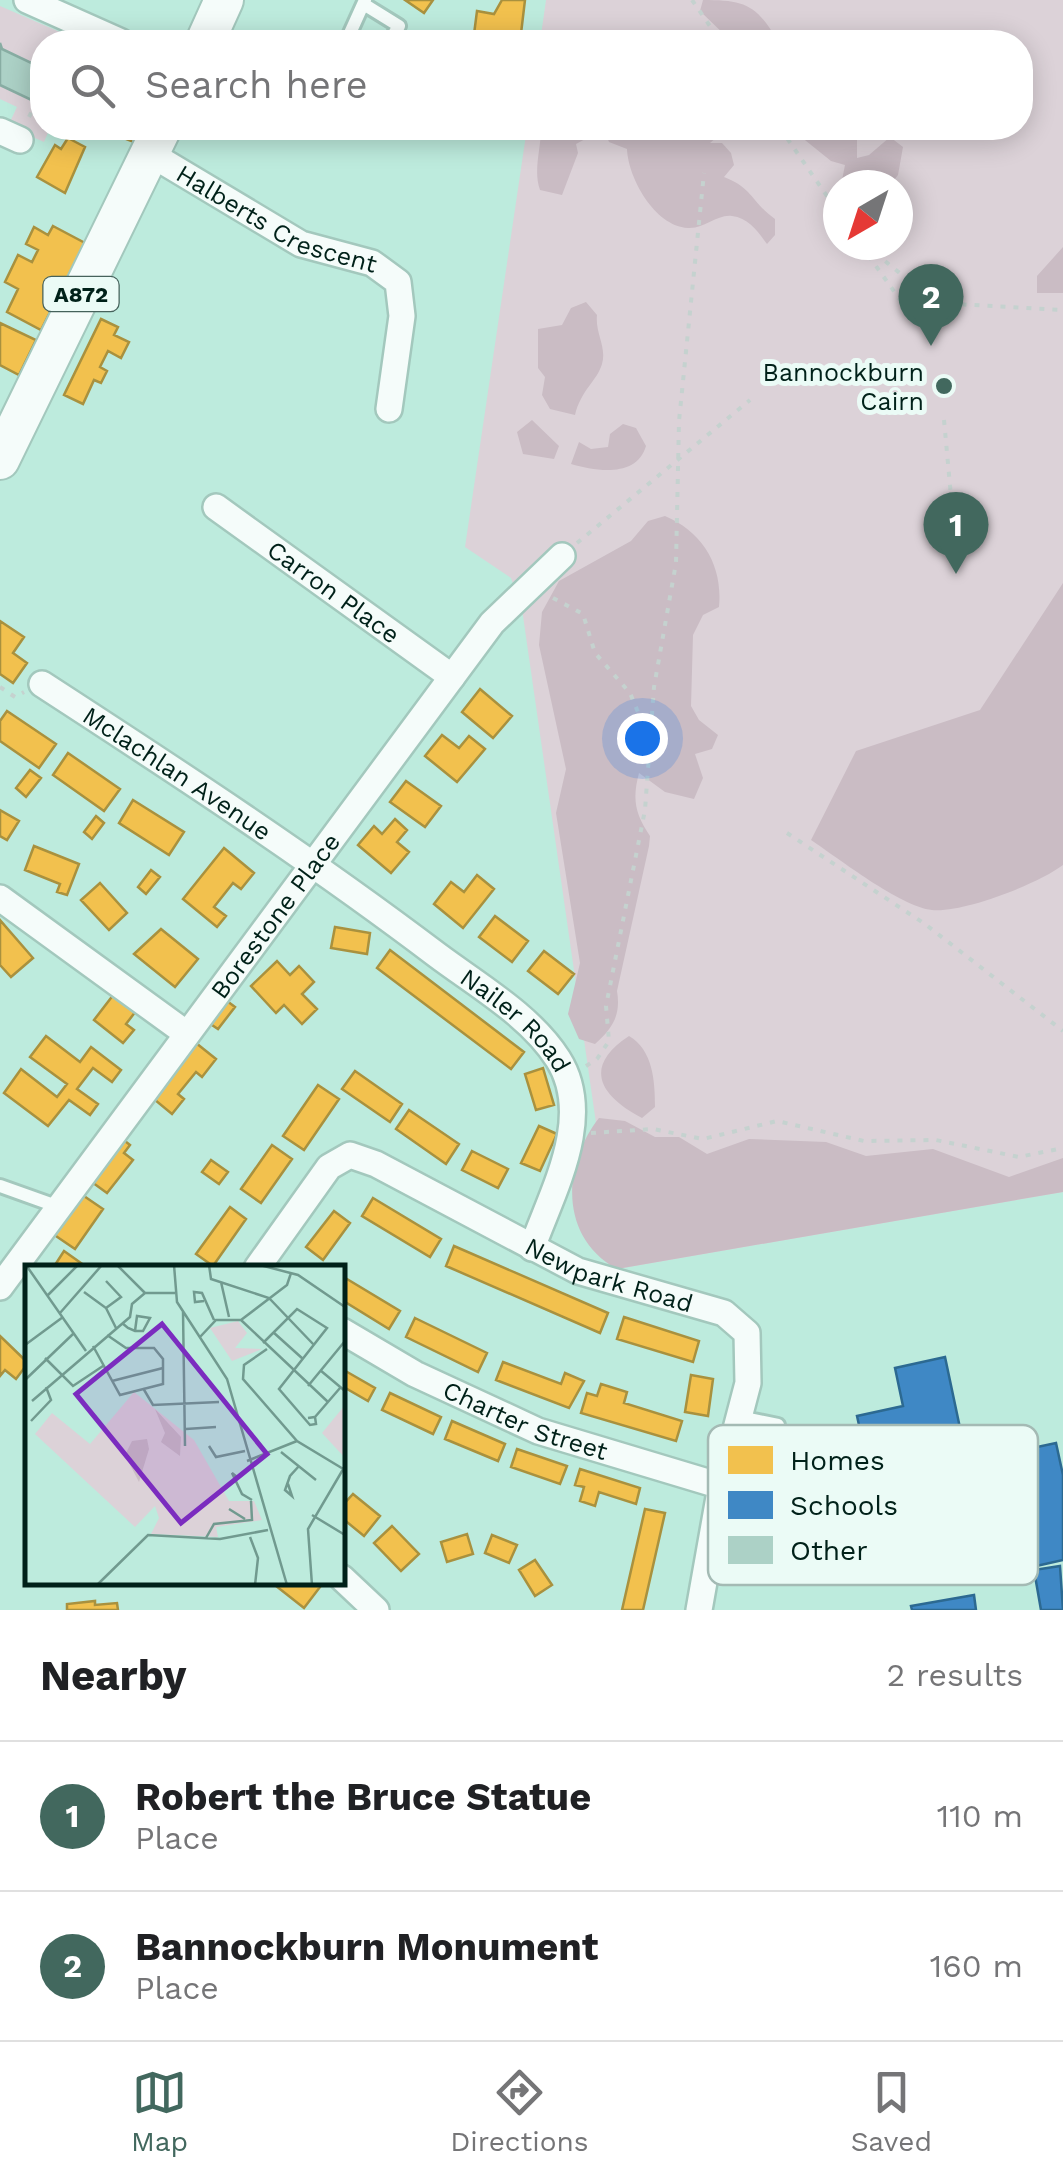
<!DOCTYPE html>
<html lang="en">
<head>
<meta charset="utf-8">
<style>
	:root { --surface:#fff; --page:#f6f6f6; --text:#202124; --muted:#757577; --line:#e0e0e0; --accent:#42685e }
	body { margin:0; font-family:"Work Sans",sans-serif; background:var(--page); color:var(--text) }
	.compass { position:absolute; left:823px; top:170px; width:90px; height:90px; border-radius:50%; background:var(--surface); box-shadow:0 5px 25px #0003; rotate:219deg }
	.you { position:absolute; left:642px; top:738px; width:35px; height:35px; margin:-25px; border:8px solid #fff; border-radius:50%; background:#1a73e8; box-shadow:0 0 0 15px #1a73e833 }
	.badge { display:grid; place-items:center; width:65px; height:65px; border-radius:50%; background:var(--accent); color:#fff; font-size:32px; font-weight:700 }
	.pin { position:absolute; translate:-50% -82px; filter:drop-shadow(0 2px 5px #0008) }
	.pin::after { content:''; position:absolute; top:52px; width:35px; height:30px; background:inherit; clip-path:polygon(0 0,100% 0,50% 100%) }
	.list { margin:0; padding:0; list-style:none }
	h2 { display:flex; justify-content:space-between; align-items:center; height:130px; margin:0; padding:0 40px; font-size:42px }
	h2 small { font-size:32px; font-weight:400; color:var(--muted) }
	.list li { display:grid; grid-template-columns:65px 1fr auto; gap:30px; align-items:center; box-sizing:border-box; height:150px; padding:0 40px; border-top:2px solid var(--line) }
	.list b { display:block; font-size:38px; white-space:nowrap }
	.list p { margin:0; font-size:32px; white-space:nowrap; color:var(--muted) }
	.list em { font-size:32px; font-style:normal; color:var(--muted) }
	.icon { flex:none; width:55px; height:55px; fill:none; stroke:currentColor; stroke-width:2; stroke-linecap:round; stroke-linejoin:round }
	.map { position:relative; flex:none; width:1063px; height:1610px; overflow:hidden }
	.search { position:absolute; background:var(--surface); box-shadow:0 5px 25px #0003; left:30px; right:30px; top:30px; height:110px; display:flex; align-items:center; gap:25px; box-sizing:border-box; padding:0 35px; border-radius:40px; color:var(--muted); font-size:38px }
	.sheet { height:430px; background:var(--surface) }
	nav { display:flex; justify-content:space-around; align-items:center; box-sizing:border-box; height:140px; border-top:2px solid var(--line); background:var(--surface); font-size:28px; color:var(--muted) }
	nav a { display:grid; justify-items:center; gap:5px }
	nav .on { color:var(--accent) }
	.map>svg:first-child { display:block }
	.green { fill:#dcd2d8; fill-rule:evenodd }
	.forest { fill:#cabcc4 }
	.homes { fill:#f2c14e; stroke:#a9913e; stroke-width:2.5 }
	.schools { fill:#3f88c5; stroke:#2c6991; stroke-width:2.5 }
	.building { fill:#acd1c6; stroke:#88ada3; stroke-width:2.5 }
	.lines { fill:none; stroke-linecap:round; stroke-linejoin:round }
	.service-casing { stroke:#a3c8bd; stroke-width:18 }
	.minor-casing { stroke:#a3c8bd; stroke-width:30 }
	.primary-casing { stroke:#a3c8bd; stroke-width:42 }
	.path { stroke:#c5d2cf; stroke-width:4; stroke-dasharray:5 8; stroke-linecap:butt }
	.service { stroke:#f5fcfa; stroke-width:12 }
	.minor { stroke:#f5fcfa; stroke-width:25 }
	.primary { stroke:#f5fcfa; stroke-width:38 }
	.poi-dot { fill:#42685e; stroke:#ebfbf6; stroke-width:4 }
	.labels { text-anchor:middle; stroke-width:10; stroke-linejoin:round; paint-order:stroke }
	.shield { fill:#ebfbf6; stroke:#46625b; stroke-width:2.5 }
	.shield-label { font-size:22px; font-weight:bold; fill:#002119 }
	.street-label { font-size:25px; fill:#002119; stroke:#ebfbf6 }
	.poi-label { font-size:25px; fill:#002119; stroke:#ebfbf6; text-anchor:end }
	.inset-road { fill:none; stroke:#719a8f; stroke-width:2.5 }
	.view { fill:#7b2cbf; fill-opacity:0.15; stroke:#7b2cbf; stroke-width:5 }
	.inset-edge { fill:none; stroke:#002119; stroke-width:5 }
	.key { fill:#ebfbf6; stroke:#a4bab4; stroke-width:2.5 }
	.key-label { font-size:28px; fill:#002119 }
</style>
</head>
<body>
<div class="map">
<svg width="1063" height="1610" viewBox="0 0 1063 1610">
	<rect width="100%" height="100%" fill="#bdebdd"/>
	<path class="green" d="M 546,0 L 1063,0 L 1063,1192 L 617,1269 L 522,609 L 511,578 L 465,547 L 527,128 L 1020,128 L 1020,42 L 540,42 ZM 838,185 L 898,185 L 898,245 L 838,245 Z
		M 0,6 L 83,42 L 42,42 L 42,128 L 50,128 L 44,142 L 8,126 L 17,107 L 0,99 Z"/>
	<path class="forest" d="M 703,0 C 744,0 757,4 778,42 L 732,42 L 700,11 Z
		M 541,128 L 588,128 L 589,137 L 576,144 L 578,153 L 562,195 L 540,190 C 533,170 541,150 541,128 Z
		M 603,128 L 714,128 L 718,136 L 710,143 L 722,143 L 731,153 L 734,165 L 724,177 C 753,188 752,203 775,219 L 775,235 L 767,244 C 758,232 749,218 732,216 C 717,214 705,229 688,228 C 654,226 628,177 627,149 L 609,142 Z
		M 790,128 L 857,128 L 857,158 L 869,155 L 890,137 L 903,147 L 898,175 L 890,185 L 841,185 L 845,165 L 831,161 Z
		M 1063,247 L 1063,293 L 1037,293 L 1037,276 Z
		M 586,302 L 597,315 C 595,333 607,347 602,364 C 597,381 581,390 575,415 L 550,409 L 542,395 L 545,377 L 538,368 L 538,329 L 562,325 L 571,308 Z
		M 532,420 L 559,446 L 554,459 L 523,454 L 517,432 Z
		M 623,424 L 636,428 L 646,446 C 637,477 598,472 571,464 L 579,442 L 591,449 L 608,447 L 610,434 Z
		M 665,516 C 703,532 723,566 719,607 L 703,615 L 693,635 L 691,706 L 699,720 L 718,735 L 712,749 L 695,754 L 703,778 L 694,799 L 665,792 L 639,773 C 632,799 635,814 650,836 L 649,846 L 617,991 C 621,1015 613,1028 595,1044 L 579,1039 L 568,1014 L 580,963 L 556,813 L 566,769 L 539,645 L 542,612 L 559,581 L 631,541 L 648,521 Z
		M 1063,583 L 1063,865 C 1038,884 963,913 932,910 C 901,907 838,858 811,840 L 856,751 L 980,710 Z
		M 629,1036 C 653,1050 655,1081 655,1107 L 642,1118 C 600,1096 582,1067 629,1036 Z
		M 599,1118 L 625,1121 L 655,1137 L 679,1137 L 707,1154 L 749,1139 L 826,1142 L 866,1156 L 933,1149 L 1009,1177 L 1063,1158 L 1063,1192 L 617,1269 C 559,1237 562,1165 599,1118 Z"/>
	<path class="homes" d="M 405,0 L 433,0 L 424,13 Z
		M 502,0 L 525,0 L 520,42 L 473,42 L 477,11 L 494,14 Z
		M 98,128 L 136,128 L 131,141 Z
		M 68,138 L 85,147 L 65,193 L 37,177 L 55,145 L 61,149 Z
		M 53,226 L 85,243 L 41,330 L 7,312 L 18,289 L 5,282 L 18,255 L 32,262 L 38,250 L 26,244 L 34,227 L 48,235 Z
		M 101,319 L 118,327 L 114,335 L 129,342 L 121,358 L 108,351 L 100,367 L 107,371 L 101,383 L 94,380 L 83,404 L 64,395 Z
		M 0,323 L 36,340 L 19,375 L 0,365 Z
		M 0,621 L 24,637 L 13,653 L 27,663 L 13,683 L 0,674 Z
		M 480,689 L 512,716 L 493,738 L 462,712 Z
		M 7,711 L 56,744 L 39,768 L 0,741 L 0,721 Z
		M 442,735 L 459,748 L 469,736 L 485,749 L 457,782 L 425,756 Z
		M 68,753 L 120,789 L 104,811 L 53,775 Z
		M 30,770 L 41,778 L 26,797 L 16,788 Z
		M 406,781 L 441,806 L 425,827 L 390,802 Z
		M 133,800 L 184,832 L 169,855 L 119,823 Z
		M 0,810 L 19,821 L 7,840 L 0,836 Z
		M 96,816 L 104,823 L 92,839 L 84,832 Z
		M 395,819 L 407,830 L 397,842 L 409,852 L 391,873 L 358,845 L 374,826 L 382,834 Z
		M 34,846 L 79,864 L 67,895 L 57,892 L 60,884 L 25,870 Z
		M 224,848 L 254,873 L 241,889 L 233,883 L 214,907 L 226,916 L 217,927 L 183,899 Z
		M 151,870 L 160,877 L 146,894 L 138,887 Z
		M 477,875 L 494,889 L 463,928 L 434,904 L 451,882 L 464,892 Z
		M 100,883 L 127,913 L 109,930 L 81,900 Z
		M 495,916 L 528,941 L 512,962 L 479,937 Z
		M 0,920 L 33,958 L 11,977 L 0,965 Z
		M 335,927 L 370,933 L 367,954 L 331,948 Z
		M 161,929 L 198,959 L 175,987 L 134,954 Z
		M 390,950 L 524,1052 L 511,1069 L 377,968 Z
		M 544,951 L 574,974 L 558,994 L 528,971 Z
		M 277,961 L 290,975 L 299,966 L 314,982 L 302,994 L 317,1009 L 302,1024 L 284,1005 L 276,1013 L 251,986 Z
		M 114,994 L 136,1011 L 126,1024 L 134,1030 L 123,1043 L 94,1020 Z
		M 223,998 L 235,1007 L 218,1029 L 206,1021 Z
		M 46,1036 L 80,1062 L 91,1047 L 121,1070 L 112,1082 L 93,1068 L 77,1089 L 98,1104 L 90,1115 L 69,1100 L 48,1126 L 4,1093 L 21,1069 L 57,1097 L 67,1084 L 30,1057 Z
		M 191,1039 L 216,1059 L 202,1077 L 196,1072 L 178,1094 L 184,1099 L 172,1114 L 149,1095 L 182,1063 L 176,1058 Z
		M 543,1068 L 554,1105 L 536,1110 L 525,1074 Z
		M 355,1071 L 402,1104 L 390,1122 L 342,1089 Z
		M 318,1085 L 339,1099 L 304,1150 L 283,1136 Z
		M 409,1110 L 459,1144 L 446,1164 L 396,1129 Z
		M 539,1126 L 557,1134 L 540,1171 L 521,1163 Z
		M 116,1134 L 130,1145 L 124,1153 L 133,1160 L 107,1193 L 89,1180 Z
		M 272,1145 L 292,1159 L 261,1203 L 241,1189 Z
		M 472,1151 L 508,1169 L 498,1188 L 462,1170 Z
		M 211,1160 L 228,1172 L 219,1184 L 202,1172 Z
		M 78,1192 L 103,1209 L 75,1249 L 50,1232 Z
		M 373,1198 L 441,1239 L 430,1257 L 362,1216 Z
		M 230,1207 L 246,1219 L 213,1266 L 196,1254 Z
		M 334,1211 L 350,1223 L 323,1260 L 306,1247 Z
		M 454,1246 L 608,1313 L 600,1333 L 446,1266 Z
		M 64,1251 L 85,1266 L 84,1268 L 53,1268 Z
		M 342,1276 L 400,1311 L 389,1329 L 342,1300 Z
		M 624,1317 L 699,1341 L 693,1362 L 617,1339 Z
		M 415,1318 L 487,1353 L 478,1372 L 406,1337 Z
		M 0,1336 L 28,1363 L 16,1379 L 5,1370 L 0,1376 Z
		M 503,1362 L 561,1384 L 565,1373 L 584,1381 L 569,1408 L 496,1380 Z
		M 342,1369 L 375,1388 L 368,1401 L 342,1386 Z
		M 691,1375 L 713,1379 L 708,1416 L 685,1412 Z
		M 601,1384 L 627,1392 L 624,1403 L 682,1421 L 676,1441 L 581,1413 L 587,1393 L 597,1396 Z
		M 390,1393 L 441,1417 L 433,1434 L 382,1410 Z
		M 452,1421 L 505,1444 L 498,1461 L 445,1439 Z
		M 517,1449 L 567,1466 L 560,1484 L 511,1467 Z
		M 580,1469 L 640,1488 L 636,1504 L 599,1492 L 595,1506 L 580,1501 L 584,1487 L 575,1485 Z
		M 353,1494 L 380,1516 L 364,1536 L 342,1518 L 342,1506 Z
		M 645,1509 L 665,1513 L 643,1610 L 622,1610 Z
		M 392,1526 L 419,1554 L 401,1571 L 374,1543 Z
		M 467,1534 L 473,1554 L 447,1562 L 441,1542 Z
		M 492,1535 L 517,1545 L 509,1563 L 485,1553 Z
		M 535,1560 L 552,1585 L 535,1596 L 519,1570 Z
		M 271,1582 L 314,1582 L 320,1587 L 304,1608 Z
		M 95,1601 L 95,1605 L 117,1603 L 118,1610 L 67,1610 L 67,1604 Z"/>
	<path class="schools" d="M 945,1357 L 971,1480 L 979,1478 L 975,1461 L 999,1456 L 1002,1472 L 1013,1470 L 1009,1453 L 1056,1443 L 1063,1475 L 1063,1560 L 1032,1567 L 1016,1492 L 972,1502 L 975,1515 L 918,1527 L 904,1464 L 818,1483 L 810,1445 L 861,1434 L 857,1416 L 903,1406 L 895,1368 Z
		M 1060,1566 L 1063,1610 L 1041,1610 L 1034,1570 Z
		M 974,1595 L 976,1610 L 912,1610 L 911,1606 Z"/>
	<path class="building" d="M 0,43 L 2,49 L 42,68 L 42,105 L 0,85 Z"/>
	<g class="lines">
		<g class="service-casing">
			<path id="service" d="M 365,5 L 399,26 L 389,42
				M 346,42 L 365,0
				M 0,1186 L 59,1207
				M 739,1417 L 778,1425
				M 707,1562 L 765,1568 L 773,1573"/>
		</g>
		<g class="minor-casing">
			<g id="minor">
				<path d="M 27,0 L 121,42"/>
				<path d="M 0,131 L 20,140"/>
				<path id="s1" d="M 149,153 L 301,244 L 372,263 L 398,282 L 402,316 L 389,409"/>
				<path id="s2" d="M 216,507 L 452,677"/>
				<path id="s3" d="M 42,684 C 176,771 309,858 437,955 C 477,985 531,1016 558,1059 C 595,1117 552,1192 532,1248"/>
				<path d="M 0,898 L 187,1034"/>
				<path id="s4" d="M 257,1268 L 329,1167 L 350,1155 L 376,1164 L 578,1271 L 724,1313 L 747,1333 L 748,1383 L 721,1486 L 699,1610"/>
				<path id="s5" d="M 0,1287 L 492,623 L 562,556"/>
				<path id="s6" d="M 342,1331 L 415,1374 L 538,1431 L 721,1486"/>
				<path d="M 342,1578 L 376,1610"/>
			</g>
		</g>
		<g class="primary-casing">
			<path id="primary" d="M 205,42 L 224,0
				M 0,460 L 162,128"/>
		</g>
		<path class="path" d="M 692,0 L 721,42
			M 29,117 L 34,107 L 42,110
			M 780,128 L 838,212
			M 861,245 L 908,311
			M 865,245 L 937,303 L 1063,310
			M 944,420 L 955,540
			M 577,543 L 750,400
			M 553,598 L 583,614 L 595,653 L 630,693 L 648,736
			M 0,687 L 15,697 L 24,692
			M 787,833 L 925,924 L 1063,1031
			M 586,1066 L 597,1059 L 609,1041 L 606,1006 L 645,810 L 654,687 L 676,563 L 679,421 L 704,173
			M 591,1133 L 653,1129 L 703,1139 L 777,1121 L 864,1141 L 936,1140 L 1019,1157 L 1063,1148"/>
		<use href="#service" class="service"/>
		<use href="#minor" class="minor"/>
		<use href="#primary" class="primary"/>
	</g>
	<circle class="poi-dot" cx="944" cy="386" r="10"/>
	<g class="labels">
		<rect class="shield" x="43.5" y="277" width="75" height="34" rx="8"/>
		<g class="shield-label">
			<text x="81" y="302">A872</text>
		</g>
		<g class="street-label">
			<text dy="9" stroke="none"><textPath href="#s1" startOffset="145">Halberts Crescent</textPath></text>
			<text dy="9" stroke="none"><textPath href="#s2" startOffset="145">Carron Place</textPath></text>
			<text dy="9" stroke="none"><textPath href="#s3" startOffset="162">Mclachlan Avenue</textPath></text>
			<text dy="9" stroke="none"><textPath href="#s5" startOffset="462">Borestone Place</textPath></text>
			<text dy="9" stroke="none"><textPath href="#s3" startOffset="582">Nailer Road</textPath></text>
			<text dy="9" stroke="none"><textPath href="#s4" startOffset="435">Newpark Road</textPath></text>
			<text dy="9" stroke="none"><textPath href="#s6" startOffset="205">Charter Street</textPath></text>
		</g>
		<g class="poi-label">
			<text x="924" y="381">Bannockburn<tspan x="924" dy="29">Cairn</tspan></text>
		</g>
	</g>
	<g transform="translate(25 1265)">
		<rect width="320" height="320" fill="#bdebdd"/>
		<path d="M 213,56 L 222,68 L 210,83 L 237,84 L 207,96 L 185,63 ZM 109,127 L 169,175 L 204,236 L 229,236 L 237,255 L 191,262 L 193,272 L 126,269 L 134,253 L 130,241 L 110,262 L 10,169 L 27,148 L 65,179 ZM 320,140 L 320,193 L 297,168 Z" fill="#dcd2d8"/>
		<path d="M 130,144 L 156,172 L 155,191 L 136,177 L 140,168 ZM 122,174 L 124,184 L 114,217 L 100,190 L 107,176 Z" fill="#cabcc4"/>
		<path class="inset-road" d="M 1,0 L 61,86M 92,0 L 120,28M 149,0 L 152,37 L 202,114 L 262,320M 184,0 L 186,14 L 244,33 L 289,80M 235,0 L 273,10 L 320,42M 81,16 L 96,32 L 81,43M 196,17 L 204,52M 59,27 L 81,43 L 91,63M 23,30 L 53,0M 179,36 L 170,37 L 169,27 L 177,28 L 189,55M 158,46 L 160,181M 35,48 L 77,0M 216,55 L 303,137M 216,55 L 262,20 L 266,8M 97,58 L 103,63 L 110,66 L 118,66 L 125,53 L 112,51 L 110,66M 248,67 L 278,94M 175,72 L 191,55 L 216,55M 238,78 L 272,44 L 302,63 L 254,124 L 285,160 L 291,159 L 290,152 L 283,153M 0,80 L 38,52M 68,81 L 95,130 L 138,119 L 138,94 L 129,83 L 101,83 L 82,70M 242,84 L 219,100 L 218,114 L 272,176 L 320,205M 20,93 L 48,121 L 78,101M 295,105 L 320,126M 0,115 L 48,69M 87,116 L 138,103M 283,121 L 320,76M 118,123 L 128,140 L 194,137M 7,136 L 105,52 L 107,39 L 120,28 L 150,28M 290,152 L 315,123M 6,156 L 26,135 L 21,122M 161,164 L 191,162M 184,181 L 191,192 L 220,186M 256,187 L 291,215M 222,196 L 272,176M 212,212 L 207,208 L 217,229 L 227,235M 263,219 L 267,231 L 260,225 L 265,211 L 274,201M 287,250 L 320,270M 220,254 L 204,244 L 220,254M 225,272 L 233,293 L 230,320M 181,273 L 189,259 L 227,255 L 226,236M 72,320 L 123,270 L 195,274 L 243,265M 287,320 L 283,264 L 320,201"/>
		<path class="view" d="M 137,59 L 242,189 L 156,258 L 51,129 Z"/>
		<rect width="320" height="320" class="inset-edge"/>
	</g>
	<rect x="708" y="1425" width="330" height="160" rx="15" class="key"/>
	<rect x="728" y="1446" width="45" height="28" fill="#f2c14e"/>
	<rect x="728" y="1491" width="45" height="28" fill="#3f88c5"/>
	<rect x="728" y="1536" width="45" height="28" fill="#acd1c6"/>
	<g class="key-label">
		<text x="790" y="1470">Homes</text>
		<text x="790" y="1515">Schools</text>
		<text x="790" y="1560">Other</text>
	</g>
</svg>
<svg class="compass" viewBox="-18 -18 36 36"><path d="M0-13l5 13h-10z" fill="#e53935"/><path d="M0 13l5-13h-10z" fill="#757577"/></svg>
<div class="you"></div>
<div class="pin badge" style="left:956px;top:574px">1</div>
<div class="pin badge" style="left:931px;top:346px">2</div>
<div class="search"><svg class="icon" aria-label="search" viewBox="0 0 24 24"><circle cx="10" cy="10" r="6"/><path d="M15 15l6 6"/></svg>Search here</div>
</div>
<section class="sheet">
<h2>Nearby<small>2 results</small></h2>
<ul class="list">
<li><span class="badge">1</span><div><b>Robert the Bruce Statue</b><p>Place</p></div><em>110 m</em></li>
<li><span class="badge">2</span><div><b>Bannockburn Monument</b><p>Place</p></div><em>160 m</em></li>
</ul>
</section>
<nav>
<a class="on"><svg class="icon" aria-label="map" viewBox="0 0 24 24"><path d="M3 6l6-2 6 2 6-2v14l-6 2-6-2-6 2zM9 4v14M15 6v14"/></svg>Map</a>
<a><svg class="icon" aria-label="directions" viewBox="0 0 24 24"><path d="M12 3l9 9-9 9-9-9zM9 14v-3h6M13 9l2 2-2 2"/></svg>Directions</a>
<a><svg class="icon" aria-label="saved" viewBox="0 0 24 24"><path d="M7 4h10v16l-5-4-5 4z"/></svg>Saved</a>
</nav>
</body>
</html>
